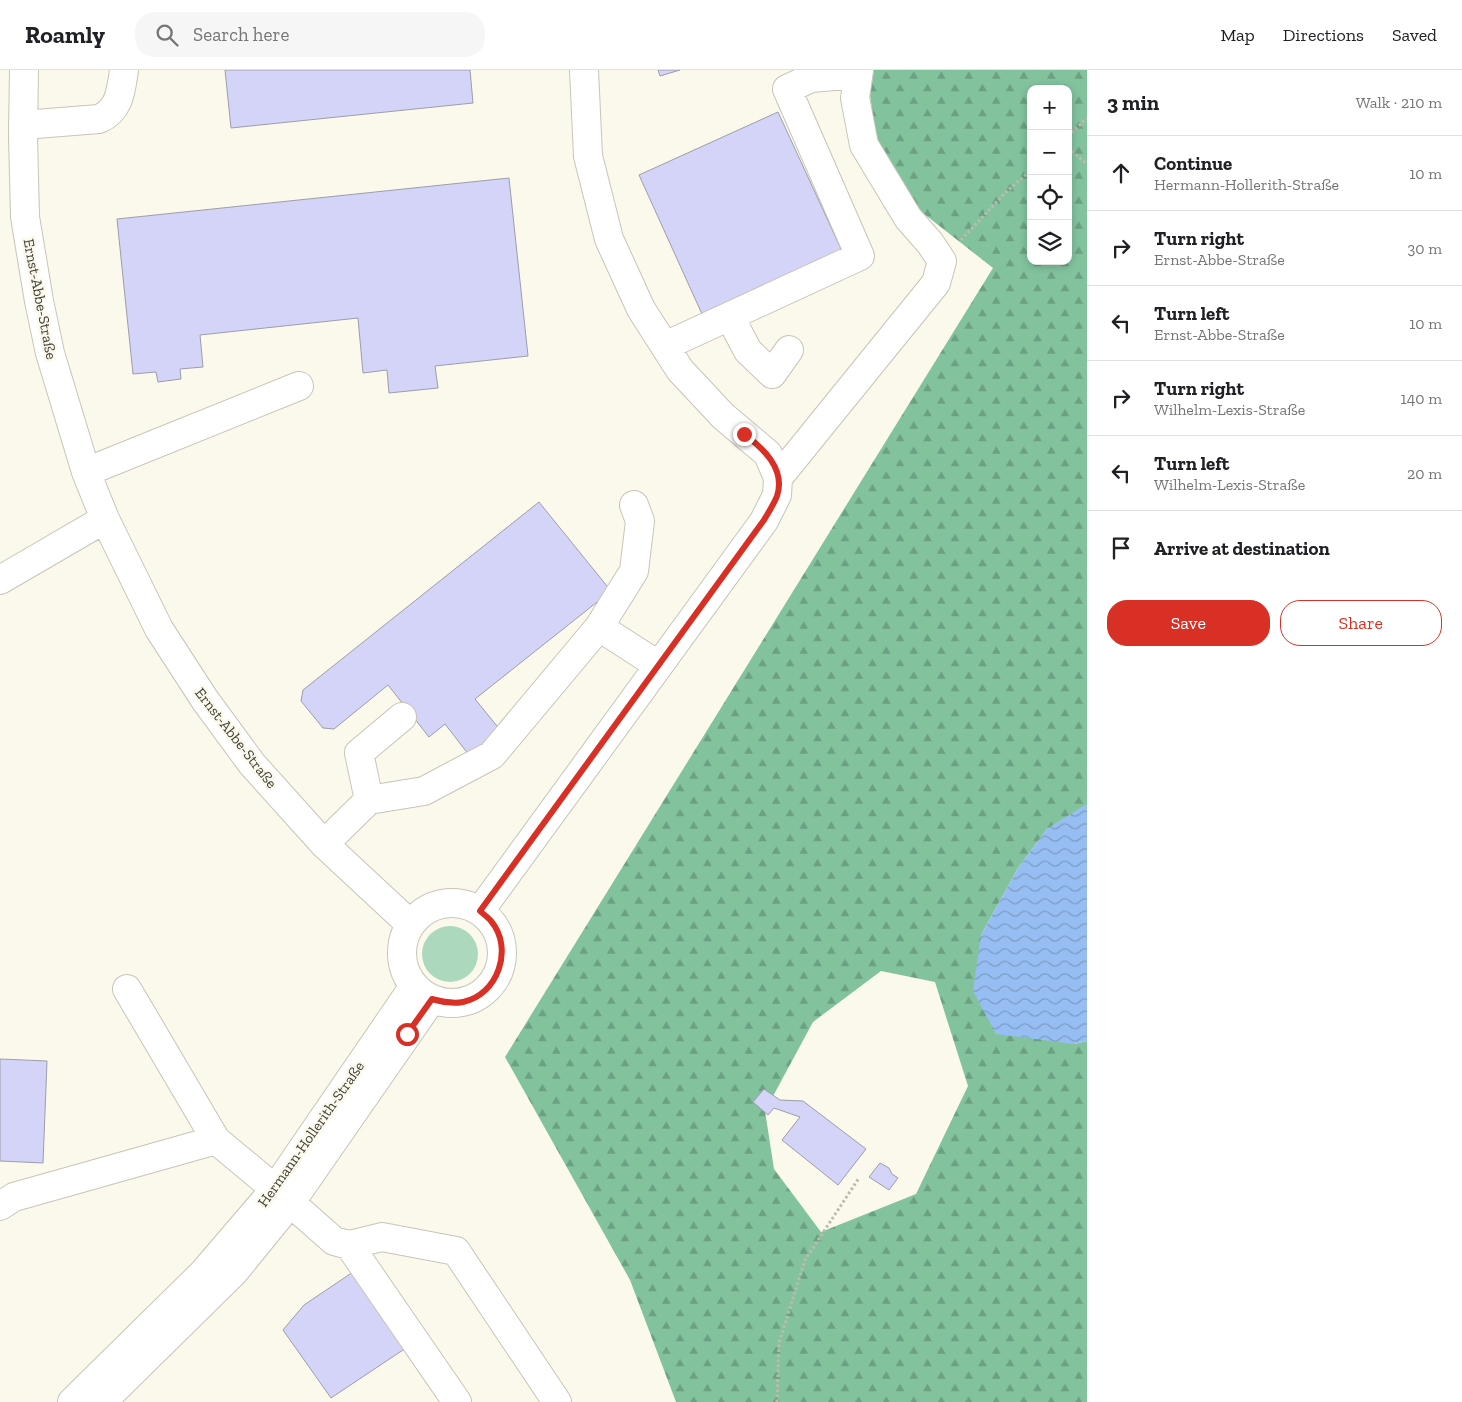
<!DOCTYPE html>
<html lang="en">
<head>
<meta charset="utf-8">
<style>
	:root { --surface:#fff; --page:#f6f6f6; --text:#202124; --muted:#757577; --line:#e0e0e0; --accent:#d93025 }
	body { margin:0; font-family:"Zilla Slab",serif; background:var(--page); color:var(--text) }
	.controls { position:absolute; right:15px; top:15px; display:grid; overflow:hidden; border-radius:10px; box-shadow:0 2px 8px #0003 }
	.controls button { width:45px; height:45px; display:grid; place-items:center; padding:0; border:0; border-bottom:1px solid var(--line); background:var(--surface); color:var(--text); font:25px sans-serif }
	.stop { position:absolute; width:15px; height:15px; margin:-11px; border:4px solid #d93025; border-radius:50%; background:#fff }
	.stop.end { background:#d93025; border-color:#fff; box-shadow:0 1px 5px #0008 }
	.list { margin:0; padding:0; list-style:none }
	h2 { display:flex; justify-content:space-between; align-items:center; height:65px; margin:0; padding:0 20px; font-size:21px }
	h2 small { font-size:16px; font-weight:400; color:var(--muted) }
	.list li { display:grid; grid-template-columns:32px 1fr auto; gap:15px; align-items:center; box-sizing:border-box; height:75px; padding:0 20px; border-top:1px solid var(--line) }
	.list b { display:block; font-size:19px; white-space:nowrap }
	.list p { margin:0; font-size:16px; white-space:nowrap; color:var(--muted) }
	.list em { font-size:16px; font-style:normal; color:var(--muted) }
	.actions { display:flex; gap:10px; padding:15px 20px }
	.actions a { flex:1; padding:11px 0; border:1px solid var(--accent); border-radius:20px; text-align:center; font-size:18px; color:var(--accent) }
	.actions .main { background:var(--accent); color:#fff }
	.icon { flex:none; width:28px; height:28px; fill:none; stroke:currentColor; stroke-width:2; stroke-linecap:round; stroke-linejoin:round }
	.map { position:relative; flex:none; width:1087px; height:1332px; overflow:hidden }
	header { display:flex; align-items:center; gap:30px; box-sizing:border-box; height:70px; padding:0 25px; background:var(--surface); border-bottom:1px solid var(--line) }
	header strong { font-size:24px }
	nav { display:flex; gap:28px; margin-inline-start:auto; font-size:18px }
	.search { width:350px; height:45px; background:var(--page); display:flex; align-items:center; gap:12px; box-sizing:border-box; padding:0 18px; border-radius:20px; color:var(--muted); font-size:19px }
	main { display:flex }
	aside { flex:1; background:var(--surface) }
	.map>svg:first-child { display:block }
	.grass { fill:#acd8bd }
	.forest { fill:url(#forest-firs); fill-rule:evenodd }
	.water { fill:url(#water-waves) }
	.building { fill:#d4d4f9; stroke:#9c9da9 }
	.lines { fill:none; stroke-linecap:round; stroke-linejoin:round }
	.minor-casing { stroke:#c7c5b8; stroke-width:30 }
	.path { stroke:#bdbbb0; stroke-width:3; stroke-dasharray:2.5 2.5; stroke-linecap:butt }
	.minor { stroke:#fff; stroke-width:28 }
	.route { stroke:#d93025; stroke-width:6 }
	.labels { text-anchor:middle; stroke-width:5; stroke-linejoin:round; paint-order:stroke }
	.street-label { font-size:15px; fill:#3d3c37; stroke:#fbf9eb }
</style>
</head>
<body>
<header>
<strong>Roamly</strong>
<div class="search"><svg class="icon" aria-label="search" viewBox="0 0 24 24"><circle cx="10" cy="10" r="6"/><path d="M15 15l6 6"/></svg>Search here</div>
<nav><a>Map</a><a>Directions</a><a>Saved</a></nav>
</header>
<main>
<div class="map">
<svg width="1087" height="1332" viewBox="0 0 1087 1332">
	<defs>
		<pattern id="forest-firs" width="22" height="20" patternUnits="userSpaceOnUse" patternTransform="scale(1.25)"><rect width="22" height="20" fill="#82c39e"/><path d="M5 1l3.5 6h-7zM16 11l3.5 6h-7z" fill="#6ca082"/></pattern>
		<pattern id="water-waves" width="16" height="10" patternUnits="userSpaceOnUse" patternTransform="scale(1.25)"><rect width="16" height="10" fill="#97bef2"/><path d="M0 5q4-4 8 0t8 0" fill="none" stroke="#7c9cc5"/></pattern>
	</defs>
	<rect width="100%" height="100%" fill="#fbf9eb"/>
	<path class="grass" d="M422 884a28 28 0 1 1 56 0a28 28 0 1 1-56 0Z"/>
	<path class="forest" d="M 874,0 L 1087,0 L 1087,735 L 1047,759 L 1018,798 L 981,865 L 1074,974 L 1087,971 L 1087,1332 L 676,1332 L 630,1210 L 505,987 L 993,198 L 914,136 L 876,67 L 870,25 ZM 1031,19 L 1068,19 L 1068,191 L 1031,191 ZM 881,901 L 935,912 L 968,1016 L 916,1124 L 821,1162 L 774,1099 L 765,1041 L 813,952 Z"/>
	<path class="water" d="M 1085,735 L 1087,735 L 1087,971 L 1074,974 L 996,964 L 973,921 L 981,865 L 1018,798 L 1047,759 Z"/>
	<path class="building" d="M 225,0 L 470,0 L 473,33 L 231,58 Z
		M 658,0 L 680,0 L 660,6 Z
		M 778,42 L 842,181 L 702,244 L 639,105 Z
		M 509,108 L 528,286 L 435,296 L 438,318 L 389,323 L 387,300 L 363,303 L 358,248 L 200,265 L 203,297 L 180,299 L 181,309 L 158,312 L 156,302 L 133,304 L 117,149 Z
		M 539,432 L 611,521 L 475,629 L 501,661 L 469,685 L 445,654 L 429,667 L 388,615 L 334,659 L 323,658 L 301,631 L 303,620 Z
		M 0,989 L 47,991 L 43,1093 L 0,1091 Z
		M 764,1019 L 780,1030 L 803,1031 L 866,1079 L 838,1115 L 782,1070 L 800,1047 L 774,1038 L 768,1045 L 753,1032 Z
		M 880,1093 L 889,1098 L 892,1104 L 898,1108 L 889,1120 L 869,1107 Z
		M 353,1202 L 406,1278 L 331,1328 L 283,1260 L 304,1235 Z"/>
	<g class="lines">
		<g class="minor-casing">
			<path id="minor" d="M 24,0 L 23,66 L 25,147 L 39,231 L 50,283 L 86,402 L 105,449 L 159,559 L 205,630 L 252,694 L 324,774 L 410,854
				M 23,55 L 99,49 C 120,40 121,20 124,0
				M 730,247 L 748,281 L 772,304 L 789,280
				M 665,276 L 860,186 L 787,19 L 811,8 L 858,4
				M 86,402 L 299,316
				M 778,408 L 936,213 L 942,191 L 930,173 L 908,148 L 864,75 L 855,28 L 859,0
				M 0,510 L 105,449
				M 599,557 L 634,501 L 640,451 L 634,435
				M 369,730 L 359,683 L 402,647
				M 324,774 L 369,730 L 424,721 L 492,685 L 599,557 L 658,595
				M402 883a50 50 0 1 1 100 0a50 50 0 1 1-100 0Z
				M 480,841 L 764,451 L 777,425 L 778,408 L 768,384 L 723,346 L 680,300 L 641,239 L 609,169 L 588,86 L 584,0
				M 127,919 L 216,1070 L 275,1119 L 334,1171 L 349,1175 L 382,1167 L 456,1181 L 557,1332
				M 0,1136 L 14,1127 L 216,1070
				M 349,1175 L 457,1332
				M 72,1332 L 203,1203 L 275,1119 L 414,916
				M 102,1332 L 234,1202 L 291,1132 L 432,929"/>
		</g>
		<path class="path" d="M 1068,66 L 1087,48
			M 1068,78 L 1087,94
			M 961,170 L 1004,124 L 1031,100
			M 777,1332 L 779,1273 L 805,1190 L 859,1108"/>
		<use href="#minor" class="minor"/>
	</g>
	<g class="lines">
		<path class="route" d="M 407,964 L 432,929 C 443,932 452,934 463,932 C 498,925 514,878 491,851 C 488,847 483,844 480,841 L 764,450 C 768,443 774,434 777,426 C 786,399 763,378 744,364"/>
	</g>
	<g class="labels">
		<g class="street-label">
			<text transform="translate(40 229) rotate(79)" y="5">Ernst-Abbe-Straße</text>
			<text transform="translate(236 668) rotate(52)" y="5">Ernst-Abbe-Straße</text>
			<text transform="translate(311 1064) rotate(-55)" y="5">Hermann-Hollerith-Straße</text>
		</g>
	</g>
</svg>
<div class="controls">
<button>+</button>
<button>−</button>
<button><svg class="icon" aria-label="locate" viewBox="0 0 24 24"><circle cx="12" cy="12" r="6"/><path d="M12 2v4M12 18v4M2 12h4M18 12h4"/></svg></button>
<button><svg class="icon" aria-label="layers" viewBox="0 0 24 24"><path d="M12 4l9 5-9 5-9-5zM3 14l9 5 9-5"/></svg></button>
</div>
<div class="stop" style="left:407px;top:964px"></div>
<div class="stop end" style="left:744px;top:364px"></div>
</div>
<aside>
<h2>3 min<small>Walk · 210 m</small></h2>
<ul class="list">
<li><svg class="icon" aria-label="ahead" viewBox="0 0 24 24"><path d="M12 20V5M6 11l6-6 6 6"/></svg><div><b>Continue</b><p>Hermann-Hollerith-Straße</p></div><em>10 m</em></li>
<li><svg class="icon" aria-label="right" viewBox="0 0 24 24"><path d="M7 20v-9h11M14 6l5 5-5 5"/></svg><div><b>Turn right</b><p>Ernst-Abbe-Straße</p></div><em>30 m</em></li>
<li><svg class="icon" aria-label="left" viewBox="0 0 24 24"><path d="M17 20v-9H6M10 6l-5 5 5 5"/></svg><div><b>Turn left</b><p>Ernst-Abbe-Straße</p></div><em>10 m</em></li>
<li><svg class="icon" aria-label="right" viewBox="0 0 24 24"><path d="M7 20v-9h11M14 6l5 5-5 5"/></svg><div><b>Turn right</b><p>Wilhelm-Lexis-Straße</p></div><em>140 m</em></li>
<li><svg class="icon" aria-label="left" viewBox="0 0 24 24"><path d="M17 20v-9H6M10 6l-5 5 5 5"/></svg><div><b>Turn left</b><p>Wilhelm-Lexis-Straße</p></div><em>20 m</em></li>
<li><svg class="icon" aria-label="arrive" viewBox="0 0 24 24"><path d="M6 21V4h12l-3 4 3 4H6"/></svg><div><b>Arrive at destination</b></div></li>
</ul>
<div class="actions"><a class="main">Save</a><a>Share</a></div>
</aside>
</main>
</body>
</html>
